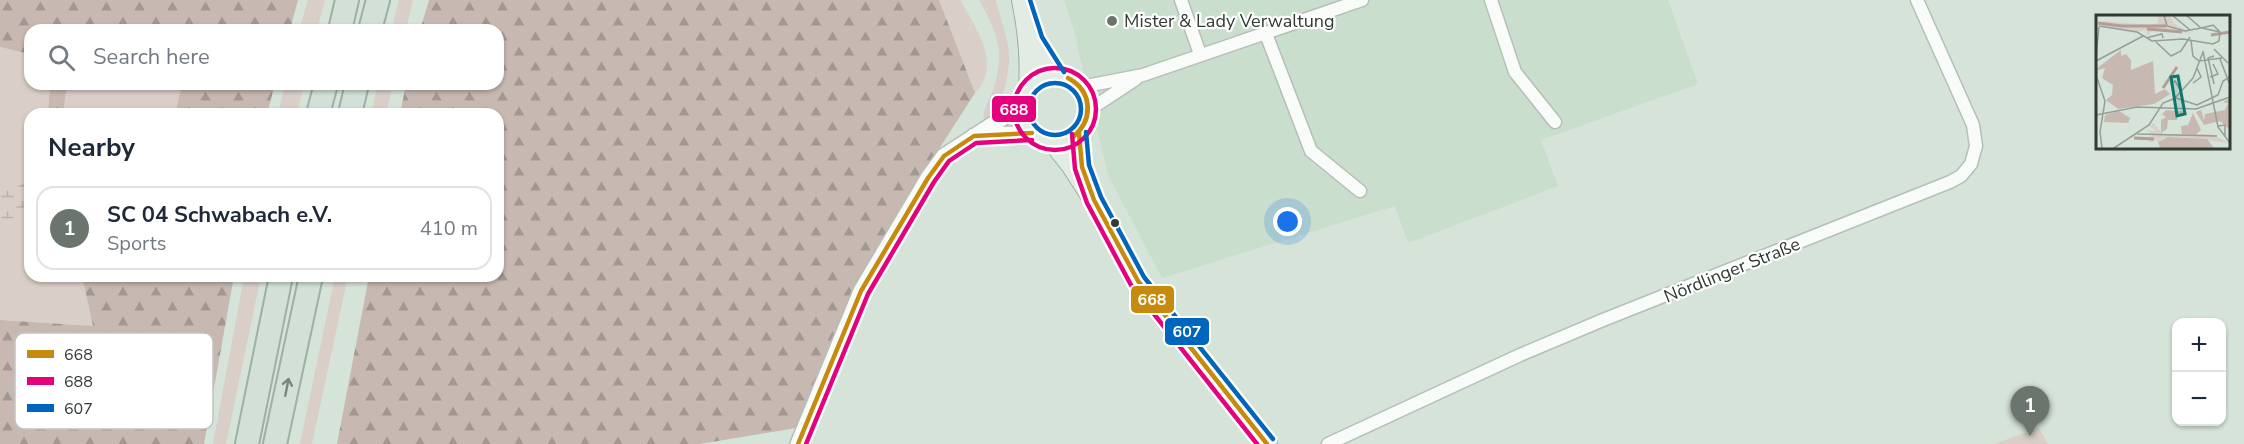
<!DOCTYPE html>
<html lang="en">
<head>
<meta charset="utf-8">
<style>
	:root { --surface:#fff; --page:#f6f6f7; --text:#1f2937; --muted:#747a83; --line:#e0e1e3; --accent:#6b756d }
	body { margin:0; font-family:"Nunito Sans",sans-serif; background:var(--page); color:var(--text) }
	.controls { position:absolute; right:18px; bottom:18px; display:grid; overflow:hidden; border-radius:12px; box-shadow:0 2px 4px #0004 }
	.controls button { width:54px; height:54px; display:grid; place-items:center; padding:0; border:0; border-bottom:2px solid var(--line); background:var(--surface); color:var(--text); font:30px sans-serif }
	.you { position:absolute; left:1288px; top:222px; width:21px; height:21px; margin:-15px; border:4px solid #fff; border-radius:50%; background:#1a73e8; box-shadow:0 0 0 9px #1a73e833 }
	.badge { display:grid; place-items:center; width:39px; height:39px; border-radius:50%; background:var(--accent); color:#fff; font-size:20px; font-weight:700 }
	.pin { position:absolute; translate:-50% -50px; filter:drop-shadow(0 2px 3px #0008) }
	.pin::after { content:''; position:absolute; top:32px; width:21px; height:18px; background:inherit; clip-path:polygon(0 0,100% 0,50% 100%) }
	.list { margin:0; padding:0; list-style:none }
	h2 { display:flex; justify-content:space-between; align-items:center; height:78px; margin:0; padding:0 24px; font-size:26px }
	h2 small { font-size:20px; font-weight:400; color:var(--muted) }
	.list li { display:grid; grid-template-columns:39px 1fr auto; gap:18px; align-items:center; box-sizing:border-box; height:84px; margin:0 12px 12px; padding:0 12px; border:2px solid var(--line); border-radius:18px }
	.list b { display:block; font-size:22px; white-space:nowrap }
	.list p { margin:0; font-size:20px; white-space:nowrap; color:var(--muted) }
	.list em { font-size:20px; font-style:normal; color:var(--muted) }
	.icon { flex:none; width:33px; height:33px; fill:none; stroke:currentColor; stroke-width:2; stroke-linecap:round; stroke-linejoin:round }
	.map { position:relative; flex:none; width:2244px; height:444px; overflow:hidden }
	.search { position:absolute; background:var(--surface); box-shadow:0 2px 4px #0004; left:24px; top:24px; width:480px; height:66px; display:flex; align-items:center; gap:15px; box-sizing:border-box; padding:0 21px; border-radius:18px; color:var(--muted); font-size:22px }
	.panel { position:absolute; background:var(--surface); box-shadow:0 2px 4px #0004; left:24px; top:108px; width:480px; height:174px; border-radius:18px }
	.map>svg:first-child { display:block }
	.built { fill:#c9decd }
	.grass { fill:#d9cfc8 }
	.forest { fill:url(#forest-firs) }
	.wetland { fill:url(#wetland-marsh) }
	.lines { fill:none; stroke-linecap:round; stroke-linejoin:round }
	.minor-casing { stroke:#b5bfb8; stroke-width:15 }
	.tertiary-casing { stroke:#b5bfb8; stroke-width:18 }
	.primary-casing { stroke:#9eafa3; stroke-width:22 }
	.motorway-casing { stroke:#9eafa3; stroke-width:26 }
	.minor { stroke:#f9fbf9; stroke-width:12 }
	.tertiary { stroke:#f9fbf9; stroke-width:15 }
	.primary { stroke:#e3ebe5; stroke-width:20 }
	.motorway { stroke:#d3e0d7; stroke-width:22 }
	.bus-1-casing { stroke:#fff; stroke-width:9 }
	.bus-2-casing { stroke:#fff; stroke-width:9 }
	.bus-3-casing { stroke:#fff; stroke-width:9 }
	.bus-1 { stroke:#c68b0d; stroke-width:4.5 }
	.bus-2 { stroke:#e5007d; stroke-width:4.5 }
	.bus-3 { stroke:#0065bd; stroke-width:4.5 }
	.oneway { stroke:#7a857d }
	.poi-dot { fill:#6b756d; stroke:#fff; stroke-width:2 }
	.bus-dot { fill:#313a33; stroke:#fff; stroke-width:2 }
	.labels { text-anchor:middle; stroke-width:4.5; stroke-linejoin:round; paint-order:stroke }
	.poi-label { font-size:18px; fill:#313a33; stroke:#fff; text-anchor:start }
	.street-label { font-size:18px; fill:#313a33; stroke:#fff }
	.inset-river { fill:none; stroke:#b39e97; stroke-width:3 }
	.inset-road { fill:none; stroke:#949f97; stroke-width:1.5 }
	.view { fill:#0f766e; fill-opacity:0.15; stroke:#0f766e; stroke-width:3 }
	.inset-edge { fill:none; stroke:#313a33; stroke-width:3 }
	.key { fill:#fff; stroke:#c1c4c2; stroke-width:1.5 }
	.key-label { font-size:16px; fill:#313a33 }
	.line-badge { stroke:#fff; stroke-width:2 }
	.badge-label { font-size:16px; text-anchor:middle; font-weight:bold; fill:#fff }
</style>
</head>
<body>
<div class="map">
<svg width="2244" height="444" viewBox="0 0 2244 444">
	<defs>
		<pattern id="forest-firs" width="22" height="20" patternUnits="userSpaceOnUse" patternTransform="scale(1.5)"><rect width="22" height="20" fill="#c7b9b1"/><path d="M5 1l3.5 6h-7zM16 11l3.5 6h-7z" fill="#a29791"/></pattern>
		<pattern id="wetland-marsh" width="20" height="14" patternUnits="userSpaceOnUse" patternTransform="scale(1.5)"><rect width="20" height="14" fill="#d9cfc8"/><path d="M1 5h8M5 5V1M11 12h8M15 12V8" fill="none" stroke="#bbb2ac"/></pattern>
	</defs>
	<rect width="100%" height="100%" fill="#d6e3d9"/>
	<path class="built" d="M 1064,0 L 1668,0 L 1698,84 L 1541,140 L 1558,186 L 1408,243 L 1395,206 L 1162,278 L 1108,175 L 1074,31 Z"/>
	<path class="grass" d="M 308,0 L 325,0 L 317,30 L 299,30 Z
		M 399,0 L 413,0 L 406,30 L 391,30 Z
		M 939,0 L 960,0 C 975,26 1003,65 975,93 Z
		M 979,0 L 996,0 C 999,16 1009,39 1009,55 C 1010,75 1002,106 988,121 L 983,118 C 984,109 990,97 994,88 C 1005,52 997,31 979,0 Z
		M 0,47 L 30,54 L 30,84 L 50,84 L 48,114 L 30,114 L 30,276 L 82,276 L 93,326 L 0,320 Z
		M 67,84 L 182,84 L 175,114 L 63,114 Z
		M 285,84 L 304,84 L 297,114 L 278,114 Z
		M 378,84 L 393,84 L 386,114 L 371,114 Z
		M 244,276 L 261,276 L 226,444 L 213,444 Z
		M 335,276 L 348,276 L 312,444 L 300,444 Z
		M 2039,428 L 2048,444 L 1994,444 Z"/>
	<path class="forest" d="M 0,0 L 298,0 L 290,30 L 30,30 L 30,54 L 0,47 Z
		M 429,0 L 939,0 L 975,93 C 929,164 885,234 846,310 C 827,348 813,389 796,428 L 700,444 L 337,444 L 369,276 L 498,276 L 498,114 L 400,114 L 406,84 L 498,84 L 498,30 L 420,30 Z
		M 50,84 L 67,84 L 63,114 L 48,114 Z
		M 182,84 L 275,84 L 267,114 L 175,114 Z
		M 82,276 L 234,276 L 204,444 L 0,444 L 0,320 L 93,326 Z"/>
	<path class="wetland" d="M 30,180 L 30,218 L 4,224 L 0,221 L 0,181 L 16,187 Z"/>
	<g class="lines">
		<g class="minor-casing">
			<path id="minor" d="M 1181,0 L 1200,54
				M 1491,0 L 1515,72 L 1555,122
				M 1266,34 L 1311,151 L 1360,191
				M 1081,87 L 1143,75 L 1362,0
				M 1089,110 L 1136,79
				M 1328,444 L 1520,355 L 1603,320 L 1950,182 L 1961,176 L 1971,164 L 1976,146 L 1973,125 L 1917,0"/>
		</g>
		<g class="tertiary-casing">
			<path id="tertiary" d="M 974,136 L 1032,133
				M 798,444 L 861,291 L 928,178 L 944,156 L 1001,119 L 1023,101"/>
		</g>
		<g class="primary-casing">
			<path id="primary" d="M 1022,0 C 1028,29 1031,59 1029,88
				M 1032,32 L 1043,55 L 1058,76
				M1022 109a33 33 0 1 1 66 0a33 33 0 1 1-66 0Z
				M 1054,143 L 1072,166 L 1094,200 L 1138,281 L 1267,444"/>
		</g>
		<g class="motorway-casing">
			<path id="motorway" d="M 340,30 L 347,0
				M 370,30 L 378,0
				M 318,114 L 326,84
				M 350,114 L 357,84
				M 247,444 L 281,276
				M 275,444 L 311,276"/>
		</g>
		<use href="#minor" class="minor"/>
		<use href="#tertiary" class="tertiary"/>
		<use href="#primary" class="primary"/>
		<use href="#motorway" class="motorway"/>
		<g class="bus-1-casing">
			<path id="bus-1" d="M 1068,78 C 1093,91 1094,120 1073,137
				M 1068,78 C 1092,91 1094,119 1073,137
				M 1079,133 L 1082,167 L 1094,200 L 1138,281 L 1267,444
				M 798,444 L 861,291 L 928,178 L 944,156 L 974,136 L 1032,133"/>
		</g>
		<g class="bus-2-casing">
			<path id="bus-2" d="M1014 109a41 41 0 1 1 82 0a41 41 0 1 1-82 0Z
				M 1072,134 L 1075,169 L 1087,203 L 1131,285 L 1257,444
				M 806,444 L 868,294 L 934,182 L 949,161 L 976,143 L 1032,140"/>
		</g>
		<g class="bus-3-casing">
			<path id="bus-3" d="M 1030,0 L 1042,37 L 1064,72
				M1029 109a26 26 0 1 1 52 0a26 26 0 1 1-52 0Z
				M 1086,132 L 1089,165 L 1101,197 L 1144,277 L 1273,439"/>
		</g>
		<use href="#bus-1" class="bus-1"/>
		<use href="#bus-2" class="bus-2"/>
		<use href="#bus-3" class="bus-3"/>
	</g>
	<defs><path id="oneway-shaft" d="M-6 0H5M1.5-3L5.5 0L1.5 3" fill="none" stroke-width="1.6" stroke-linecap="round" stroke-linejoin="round" transform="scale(1.5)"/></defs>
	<use class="oneway" href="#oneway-shaft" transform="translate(287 387) rotate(-79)"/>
	<circle class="poi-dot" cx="1112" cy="21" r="6"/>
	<circle class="bus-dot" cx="1115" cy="223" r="5"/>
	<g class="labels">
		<g class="poi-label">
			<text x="1124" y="27">Mister &amp; Lady Verwaltung</text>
		</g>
		<g class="street-label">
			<text transform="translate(1732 270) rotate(-22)" y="6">Nördlinger Straße</text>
		</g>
	</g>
	<g transform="translate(2096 15)">
		<rect width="134" height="134" fill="#d6e3d9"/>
		<path d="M 62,0 L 74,0 L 78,9 L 95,18 L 58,15 L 50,21 L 51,15 L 37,17 L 7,11 L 7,6 L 54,10 L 62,8 ZM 57,108 L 67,119 L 116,119 L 133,128 L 86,122 L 67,123 L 62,127 L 60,124 L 55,128 L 50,122 L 57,121 L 51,115 L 60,116 L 54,111 Z" fill="#d9cfc8"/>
		<path d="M 25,35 L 25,41 L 30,39 L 35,45 L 35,55 L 57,46 L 59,79 L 69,74 L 74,79 L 58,89 L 22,94 L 10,85 L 16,80 L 17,70 L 6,63 L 9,53 L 2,55 L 2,62 L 0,54 ZM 133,84 L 133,114 L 124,106 L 108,110 L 100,97 L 105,95 L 108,105 L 109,99 L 129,95 L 132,88 L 127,87 ZM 70,95 L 92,97 L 82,100 L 81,105 L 72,105 L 71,114 L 65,118 L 65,105 L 70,102 L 66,99 ZM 23,96 L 34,103 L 32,108 L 8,107 L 9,100 ZM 97,98 L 105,115 L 99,120 L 86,119 L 85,111 L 92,110 ZM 72,122 L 111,124 L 118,133 L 60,133 L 64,133 L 62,127 Z" fill="#c7b9b1"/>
		<path class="inset-river" d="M 2,8 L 25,11M 25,11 L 70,11M 51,14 L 86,17M 115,20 L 134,17M 67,73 L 81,52M 38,123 L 58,124"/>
		<path class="inset-road" d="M 68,0 L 71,11 L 89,16 L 105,13M 76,0 L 94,15M 90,0 L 105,13 L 118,10M 3,11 L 41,17 L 56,26 L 87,24 L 117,29 L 123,26 L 124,17 L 117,10M 106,13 L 124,17M 50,23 L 66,19 L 67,23M 95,26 L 97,41 L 103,46 L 126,43M 60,27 L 75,41 L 85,36 L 94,22M 118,34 L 132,48M 107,36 L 122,112 L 134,128M 0,41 L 3,12M 124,44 L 134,70M 0,46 L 47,21M 0,60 L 9,86 L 4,117 L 6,133M 114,62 L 122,59 L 117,49M 97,68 L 105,62 L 101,53M 118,69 L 112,43 L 118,41M 79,82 L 75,68 L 79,66 L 85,76M 80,82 L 97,63 L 107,37M 80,83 L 101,90 L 122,80 L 127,66 L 134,62M 0,100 L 41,92 L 100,94 L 134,82M 122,111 L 129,110 L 129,122M 41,119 L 121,121M 18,133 L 53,110 L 67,88 L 80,83"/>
		<path class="view" d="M 82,61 L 89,99 L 81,101 L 75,62 Z"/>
		<rect width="134" height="134" class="inset-edge"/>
	</g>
	<rect x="15" y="333" width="198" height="96" rx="9" class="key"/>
	<rect x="27" y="350" width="27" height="8" fill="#c68b0d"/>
	<rect x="27" y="377" width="27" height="8" fill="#e5007d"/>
	<rect x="27" y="404" width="27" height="8" fill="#0065bd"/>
	<g class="key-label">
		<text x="64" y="360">668</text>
		<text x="64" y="387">688</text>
		<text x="64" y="414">607</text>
	</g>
	<g class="line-badge">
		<rect x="991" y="95" width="46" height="28" rx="6" fill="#e5007d"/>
		<rect x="1130" y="285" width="45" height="29" rx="6" fill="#c68b0d"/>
		<rect x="1164" y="317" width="46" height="29" rx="6" fill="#0065bd"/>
	</g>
	<g class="badge-label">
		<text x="1014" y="115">688</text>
		<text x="1152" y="305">668</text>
		<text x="1187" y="337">607</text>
	</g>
</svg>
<div class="controls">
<button>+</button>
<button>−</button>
</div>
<div class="you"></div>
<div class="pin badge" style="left:2030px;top:436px">1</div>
<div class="search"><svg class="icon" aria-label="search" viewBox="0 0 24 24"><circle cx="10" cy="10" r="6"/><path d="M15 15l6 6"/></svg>Search here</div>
<section class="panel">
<h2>Nearby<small></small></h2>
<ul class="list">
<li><span class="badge">1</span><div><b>SC 04 Schwabach e.V.</b><p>Sports</p></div><em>410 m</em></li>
</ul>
</section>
</div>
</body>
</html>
